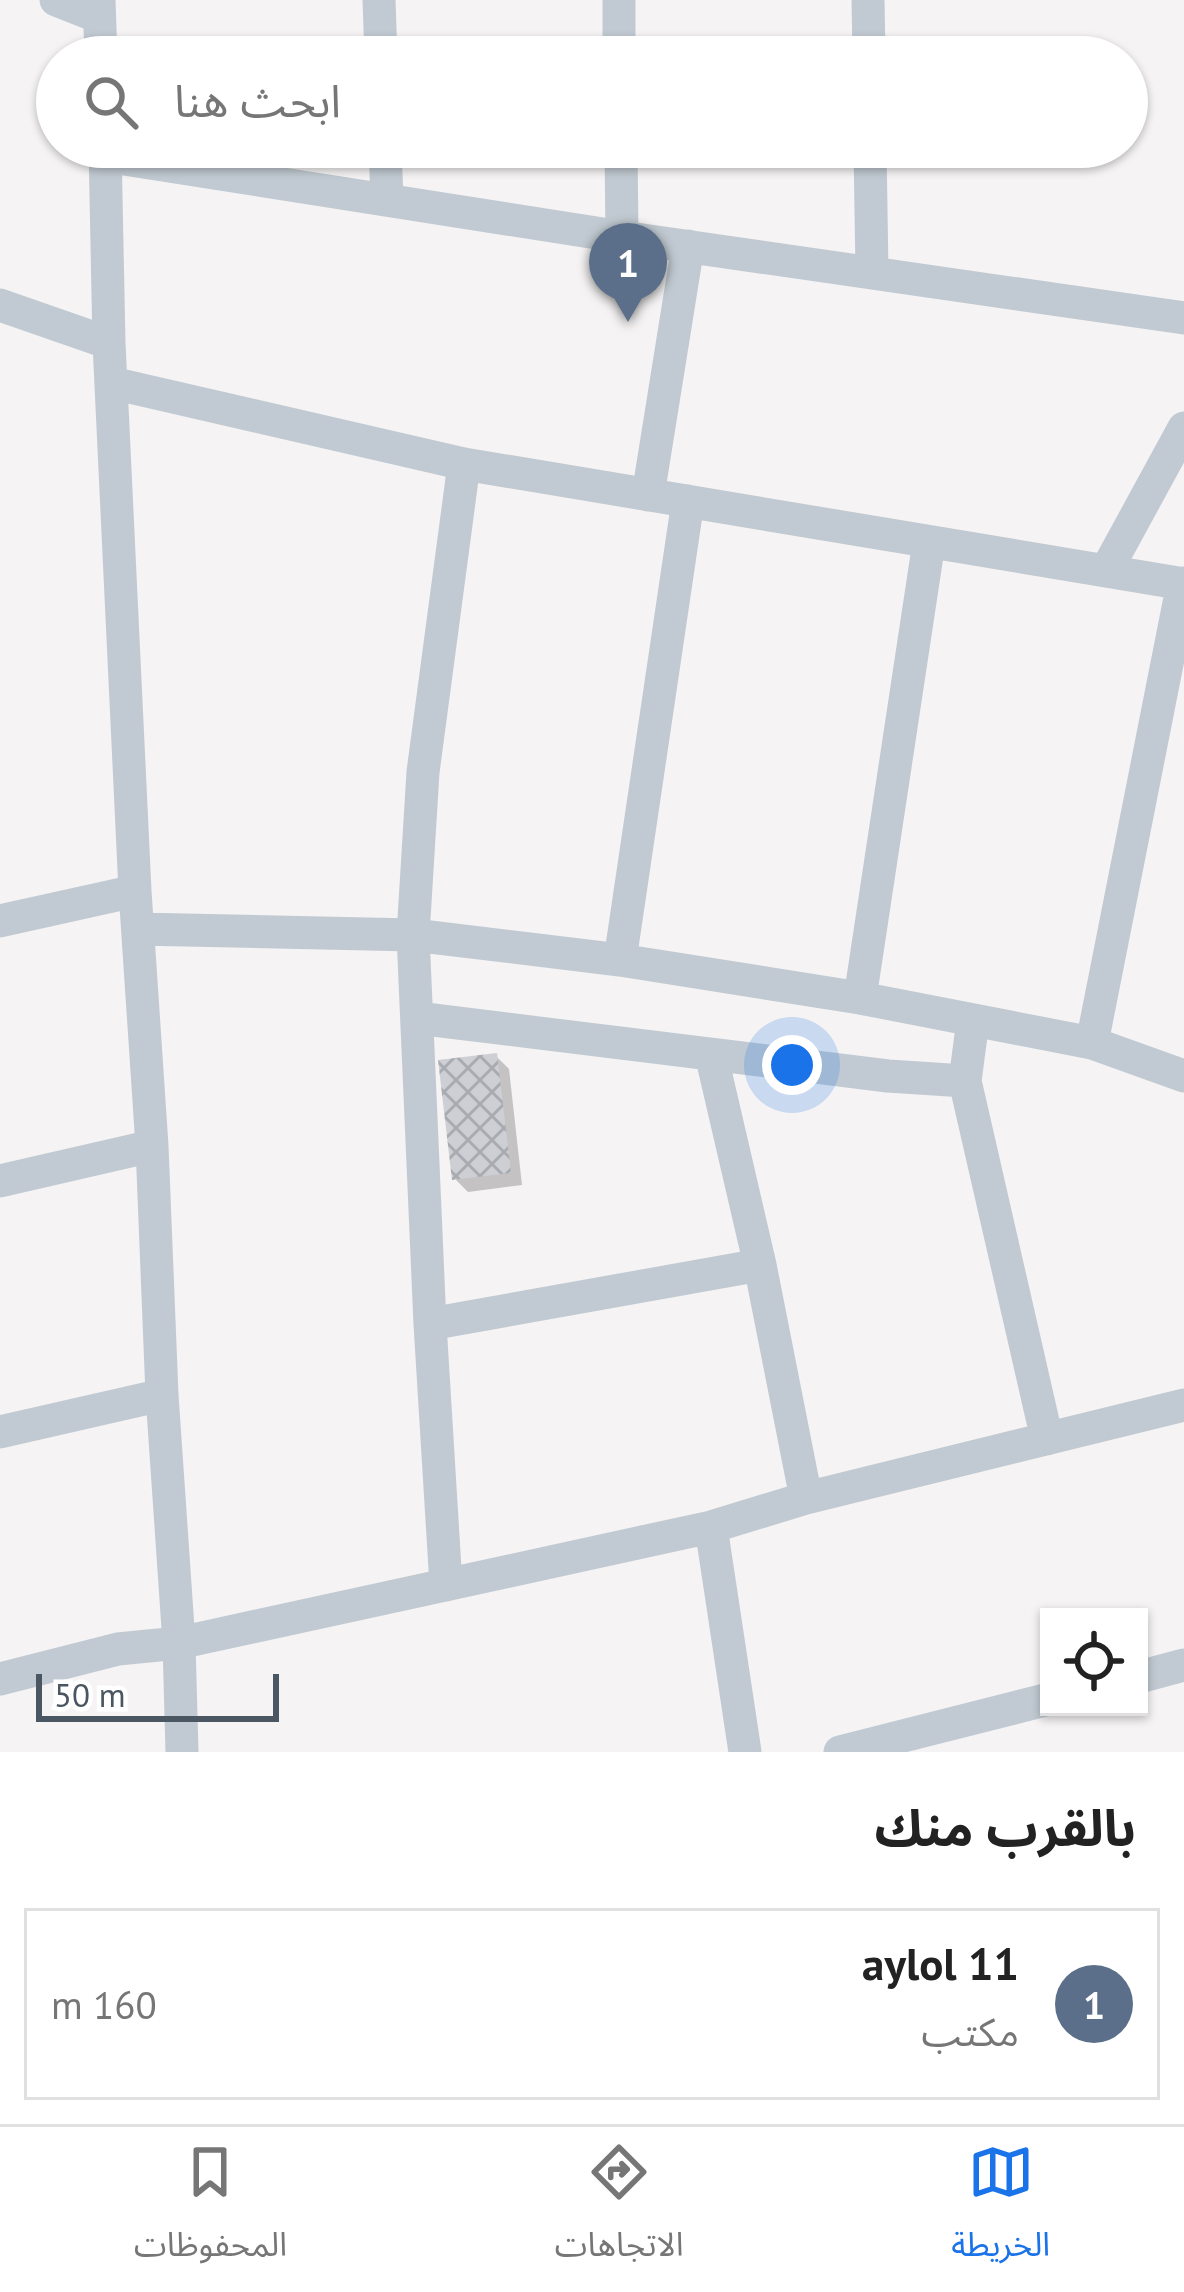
<!DOCTYPE html>
<html lang="ar">
<head>
<meta charset="utf-8">
<style>
	:root { --surface:#fff; --page:#f2f2f2; --text:#222; --muted:#767676; --line:#e0e0e0; --accent:#1a73e8 }
	body { margin:0; font-family:"PT Sans","Noto Sans Arabic",sans-serif; background:var(--page); color:var(--text); direction:rtl }
	.controls { position:absolute; right:36px; bottom:36px; display:grid; overflow:hidden; border-radius:0px; box-shadow:0 3px 9px #0004 }
	.controls button { width:108px; height:108px; display:grid; place-items:center; padding:0; border:0; border-bottom:3px solid var(--line); background:var(--surface); color:var(--text); font:60px sans-serif }
	.scale { position:absolute; left:36px; bottom:30px; width:243px; box-sizing:border-box; padding-left:12px; border:6px solid #4a5661; border-top:0; font-size:33px; line-height:42px; white-space:nowrap; color:#4a5661; -webkit-text-stroke:9px #fff; paint-order:stroke }
	.you { position:absolute; left:792px; top:1065px; width:42px; height:42px; margin:-30px; border:9px solid #fff; border-radius:50%; background:#1a73e8; box-shadow:0 0 0 18px #1a73e833 }
	.badge { display:grid; place-items:center; width:78px; height:78px; border-radius:50%; background:var(--accent); color:#fff; font-size:39px; font-weight:700 }
	.pin { position:absolute; translate:-50% -99px; filter:drop-shadow(0 3px 6px #0008) }
	.pin::after { content:''; position:absolute; top:63px; width:42px; height:36px; background:inherit; clip-path:polygon(0 0,100% 0,50% 100%) }
	.list { margin:0; padding:0; list-style:none }
	h2 { display:flex; justify-content:space-between; align-items:center; height:156px; margin:0; padding:0 48px; font-size:51px }
	h2 small { font-size:39px; font-weight:400; color:var(--muted) }
	.list li { display:grid; grid-template-columns:78px 1fr auto; gap:36px; align-items:center; box-sizing:border-box; height:192px; margin:0 24px 24px; padding:0 24px; border:3px solid var(--line); border-radius:0px }
	.list b { display:block; font-size:45px; white-space:nowrap }
	.list p { margin:0; font-size:39px; white-space:nowrap; color:var(--muted) }
	.list em { font-size:39px; font-style:normal; color:var(--muted) }
	.icon { flex:none; width:66px; height:66px; fill:none; stroke:currentColor; stroke-width:2; stroke-linecap:round; stroke-linejoin:round }
	.map { position:relative; flex:none; width:1184px; height:1752px; overflow:hidden; direction:ltr }
	.search { position:absolute; background:var(--surface); box-shadow:0 3px 9px #0004; left:36px; right:36px; top:36px; height:132px; display:flex; align-items:center; gap:30px; box-sizing:border-box; padding:0 42px; border-radius:66px; color:var(--muted); font-size:45px }
	.sheet { height:372px; background:var(--surface) }
	nav { display:flex; justify-content:space-around; align-items:center; box-sizing:border-box; height:168px; border-top:3px solid var(--line); background:var(--surface); font-size:33px; color:var(--muted) }
	nav a { display:grid; justify-items:center; gap:6px }
	nav .on { color:var(--accent) }
	.map>svg:first-child { display:block }
	.shadow { fill:#0003 }
	.building { fill:url(#building-cross-hatch) }
	.lines { fill:none; stroke-linecap:round; stroke-linejoin:round }
	.minor { stroke:#c1cad2; stroke-width:33 }
</style>
</head>
<body>
<div class="map">
<svg width="1184" height="1752" viewBox="0 0 1184 1752">
	<defs>
		<pattern id="building-cross-hatch" width="8" height="8" patternUnits="userSpaceOnUse" patternTransform="scale(3)"><rect width="8" height="8" fill="#cdcfd5"/><path d="M0 0l8 8M0 8l8-8" fill="none" stroke="#a8abb0"/></pattern>
	</defs>
	<rect width="100%" height="100%" fill="#f5f3f3"/>
	<path class="shadow" d="M 496,1056 L 509,1069 L 522,1185 L 468,1192 L 455,1179 Z"/>
	<path class="building" d="M 497,1053 L 511,1173 L 452,1180 L 438,1060 Z"/>
	<g class="lines">
		<path class="minor" d="M 56,0 L 99,17
			M 99,0 L 101,57
			M 379,0 L 381,57
			M 619,0 L 619,57
			M 868,0 L 869,57
			M 105,147 L 109,343 L 135,891 L 152,1146 L 162,1395 L 179,1643 L 182,1752
			M 385,147 L 387,200
			M 621,147 L 622,237
			M 870,147 L 872,273
			M 105,156 L 622,237 L 1184,318
			M 0,305 L 109,343
			M 112,383 L 464,464 L 1184,584
			M 648,495 L 688,246
			M 1106,571 L 1184,428
			M 0,921 L 135,891
			M 138,929 L 413,935 L 620,960 L 860,998 L 1092,1043 L 1184,1076
			M 620,960 L 688,501
			M 860,998 L 929,542
			M 417,1018 L 888,1076 L 965,1081
			M 973,1020 L 965,1081 L 1047,1439
			M 1092,1043 L 1183,583
			M 711,1054 L 760,1265 L 806,1498
			M 0,1181 L 152,1146
			M 430,1324 L 760,1265
			M 0,1432 L 162,1395
			M 711,1527 L 745,1752
			M 446,1585 L 430,1324 L 413,935 L 423,772 L 464,464
			M 1139,1677 L 1184,1665
			M 0,1679 L 118,1649 L 179,1643 L 711,1527 L 806,1498 L 1184,1405
			M 840,1752 L 1049,1699"/>
	</g>
</svg>
<div class="controls">
<button><svg class="icon" aria-label="locate" viewBox="0 0 24 24"><circle cx="12" cy="12" r="6"/><path d="M12 2v4M12 18v4M2 12h4M18 12h4"/></svg></button>
</div>
<div class="scale">50 m</div>
<div class="you"></div>
<div class="pin badge" style="left:628px;top:322px;background:#5c6f8a">1</div>
<div class="search"><svg class="icon" aria-label="search" viewBox="0 0 24 24"><circle cx="10" cy="10" r="6"/><path d="M15 15l6 6"/></svg>ابحث هنا</div>
</div>
<section class="sheet">
<h2>بالقرب منك<small></small></h2>
<ul class="list">
<li><span class="badge" style="background:#5c6f8a">1</span><div><b>11 aylol</b><p>مكتب</p></div><em>160 m</em></li>
</ul>
</section>
<nav>
<a class="on"><svg class="icon" aria-label="map" viewBox="0 0 24 24"><path d="M3 6l6-2 6 2 6-2v14l-6 2-6-2-6 2zM9 4v14M15 6v14"/></svg>الخريطة</a>
<a><svg class="icon" aria-label="directions" viewBox="0 0 24 24"><path d="M12 3l9 9-9 9-9-9zM9 14v-3h6M13 9l2 2-2 2"/></svg>الاتجاهات</a>
<a><svg class="icon" aria-label="saved" viewBox="0 0 24 24"><path d="M7 4h10v16l-5-4-5 4z"/></svg>المحفوظات</a>
</nav>
</body>
</html>
